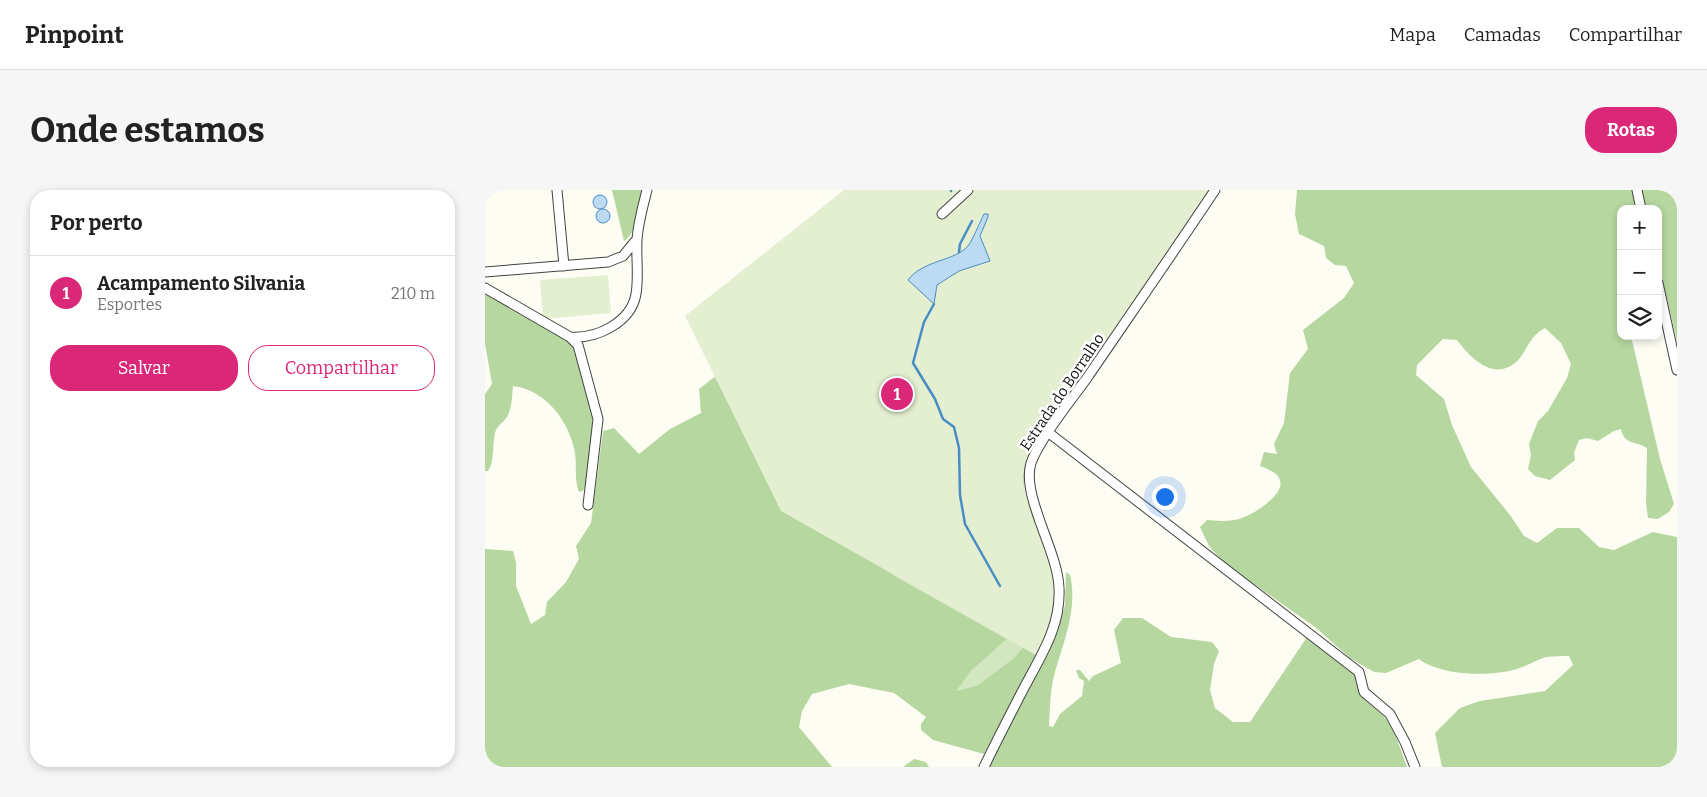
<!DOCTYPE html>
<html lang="pt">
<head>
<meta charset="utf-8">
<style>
	:root { --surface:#fff; --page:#f6f6f6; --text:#222; --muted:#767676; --line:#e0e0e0; --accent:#db2777 }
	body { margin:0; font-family:Bitter,serif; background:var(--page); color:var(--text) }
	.controls { position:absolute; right:15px; top:15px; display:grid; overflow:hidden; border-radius:10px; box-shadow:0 2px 8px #0003 }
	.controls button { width:45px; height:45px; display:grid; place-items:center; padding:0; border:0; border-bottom:1px solid var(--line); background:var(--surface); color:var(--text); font:25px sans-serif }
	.you { position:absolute; left:679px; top:306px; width:18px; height:18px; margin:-12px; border:4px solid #fff; border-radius:50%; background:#1a73e8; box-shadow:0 0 0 8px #1a73e833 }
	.badge { display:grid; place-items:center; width:32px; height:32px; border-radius:50%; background:var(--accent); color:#fff; font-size:16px; font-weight:700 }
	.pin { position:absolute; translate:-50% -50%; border:2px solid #fff; box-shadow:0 1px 5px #0006 }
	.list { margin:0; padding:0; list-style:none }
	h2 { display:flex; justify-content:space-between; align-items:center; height:65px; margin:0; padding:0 20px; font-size:21px }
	h2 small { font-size:16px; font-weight:400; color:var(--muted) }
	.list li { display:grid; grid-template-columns:32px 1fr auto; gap:15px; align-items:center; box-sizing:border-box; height:75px; padding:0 20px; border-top:1px solid var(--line) }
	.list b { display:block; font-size:19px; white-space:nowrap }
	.list p { margin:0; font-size:16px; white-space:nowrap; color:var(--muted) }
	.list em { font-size:16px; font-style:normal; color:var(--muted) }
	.actions { display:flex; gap:10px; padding:15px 20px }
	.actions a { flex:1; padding:11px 0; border:1px solid var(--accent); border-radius:20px; text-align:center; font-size:18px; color:var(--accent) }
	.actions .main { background:var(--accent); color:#fff }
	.icon { flex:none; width:28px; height:28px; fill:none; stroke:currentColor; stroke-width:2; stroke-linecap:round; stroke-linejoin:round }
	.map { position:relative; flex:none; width:1192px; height:577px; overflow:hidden; border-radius:20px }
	header { display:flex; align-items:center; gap:30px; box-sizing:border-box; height:70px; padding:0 25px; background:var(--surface); border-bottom:1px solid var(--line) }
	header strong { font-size:24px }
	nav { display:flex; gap:28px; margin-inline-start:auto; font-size:18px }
	.intro { display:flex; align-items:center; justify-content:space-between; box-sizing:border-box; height:120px; padding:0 30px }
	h1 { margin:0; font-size:35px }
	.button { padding:12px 22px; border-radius:20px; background:var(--accent); color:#fff; font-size:18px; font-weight:700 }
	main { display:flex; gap:30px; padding:0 30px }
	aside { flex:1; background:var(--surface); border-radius:20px; box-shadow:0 2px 8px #0003 }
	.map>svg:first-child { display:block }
	.green { fill:#d2e7bf }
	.forest { fill:#b6d79f }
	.pitch { fill:#e3efd0 }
	.water { fill:#bcdbf2; stroke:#488dc4 }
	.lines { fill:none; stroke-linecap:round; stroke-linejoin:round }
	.stream { stroke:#488dc4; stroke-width:2.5 }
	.minor-casing { stroke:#434343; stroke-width:11 }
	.minor { stroke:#fff; stroke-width:9 }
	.labels { text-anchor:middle; stroke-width:5; stroke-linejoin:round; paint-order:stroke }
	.street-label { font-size:15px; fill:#101010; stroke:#fff }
</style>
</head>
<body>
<header>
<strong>Pinpoint</strong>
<nav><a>Mapa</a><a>Camadas</a><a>Compartilhar</a></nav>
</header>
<div class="intro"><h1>Onde estamos</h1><a class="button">Rotas</a></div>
<main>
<aside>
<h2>Por perto<small></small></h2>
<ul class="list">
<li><span class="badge">1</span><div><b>Acampamento Silvania</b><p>Esportes</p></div><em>210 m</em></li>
</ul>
<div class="actions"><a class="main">Salvar</a><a>Compartilhar</a></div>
</aside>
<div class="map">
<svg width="1192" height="577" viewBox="0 0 1192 577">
	<rect width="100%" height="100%" fill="#fefdf4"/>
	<path class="green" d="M 415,370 L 551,465 L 538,457 L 530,467 L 493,495 L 470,501 L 486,481 L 522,449 L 408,385 Z"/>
	<path class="forest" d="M 127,0 L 157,0 C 154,16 154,41 139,51 Z
		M 812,0 L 1148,0 L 1152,19 L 1136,19 L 1136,89 L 1133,90 L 1136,100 L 1136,146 L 1146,146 L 1175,269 L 1189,314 L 1184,322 L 1173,329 L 1163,328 L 1161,313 L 1162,258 C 1151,251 1139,255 1136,239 L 1129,241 L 1113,251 L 1102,248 L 1094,250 L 1089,263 L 1090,270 L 1065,290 L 1050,286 L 1043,279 L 1046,265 L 1044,254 L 1053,231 L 1063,221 L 1082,188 L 1086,174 L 1076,153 L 1060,138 C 1042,148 1042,163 1030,173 C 1007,191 985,167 972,150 L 958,149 L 932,175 L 931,185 L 959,209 L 967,235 L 986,277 L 1025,325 L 1039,346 L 1052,353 L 1072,338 L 1094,338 L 1114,357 L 1129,360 L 1168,342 L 1192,347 L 1192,577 L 957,577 L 950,543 L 975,518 L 995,511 L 1060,501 L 1088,475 L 1084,466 C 1077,466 1068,466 1061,467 C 1051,470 1042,476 1032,479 C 1006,487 956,486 934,469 L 901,483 L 889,482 L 865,468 L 830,437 L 739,373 L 724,356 L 715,337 L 722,330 C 733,331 746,332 757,328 C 769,324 807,301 792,285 C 788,281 780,278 775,276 L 779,262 L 792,264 L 789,254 L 799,233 L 805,183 L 823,159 L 818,140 L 859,108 L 869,93 L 861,76 L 850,75 L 841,68 L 839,56 L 814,44 L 810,24 Z
		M 1157,0 L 1192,0 L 1192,151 L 1173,71 L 1173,19 L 1161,19 Z
		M 685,60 L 554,250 C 535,284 534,297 551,333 L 408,385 L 522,449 L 486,481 L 471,501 L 493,495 L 530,467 L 538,457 L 551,465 L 499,564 L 448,550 L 436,540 L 436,534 L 441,527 L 409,503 L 364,494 L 327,504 L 317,521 L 314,537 L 347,577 L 0,577 L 0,359 L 28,361 L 31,373 L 31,396 L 46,434 L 60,425 L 62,412 L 81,392 L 94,369 L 91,356 L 106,333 L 118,241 L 129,238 L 154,264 L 185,239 L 216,223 L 214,199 L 232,185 Z
		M 0,103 L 85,151 L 89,158 L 108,222 L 103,290 L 98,301 L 94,302 C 89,290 92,277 90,263 C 85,232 60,199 28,196 C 27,206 27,218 22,227 C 18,233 12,235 10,243 C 7,255 10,271 3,281 L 0,281 L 0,204 L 7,194 L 0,154 Z
		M 581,382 L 585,385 C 593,418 579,451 570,482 C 565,499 565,519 564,536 L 568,537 L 575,524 L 597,506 L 599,491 L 594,488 L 591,480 L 595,480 L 604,491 L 608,486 L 636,473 L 629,440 L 638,428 L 657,428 L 686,447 L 727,452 L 734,461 L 729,474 L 725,500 L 730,518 L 748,532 L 765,532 L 822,447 L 871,483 L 878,508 L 906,533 L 922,577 L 502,577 L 572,442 L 580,415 Z
		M 429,569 L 441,572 L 444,577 L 418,577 Z"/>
	<path class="pitch" d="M 359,0 L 725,0 L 554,250 C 550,257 544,265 541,273 C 528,307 566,356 570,393 C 573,419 563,442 551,465 L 296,321 L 200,126 Z
		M 123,85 L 126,123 L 58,129 L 55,90 Z"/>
	<path class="water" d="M108 12a7 7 0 1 1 14 0a7 7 0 1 1-14 0Z
		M111 26a7 7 0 1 1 14 0a7 7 0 1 1-14 0Z
		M 499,24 L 503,24 L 503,27 L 495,46 L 505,71 L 474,81 L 452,95 L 449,114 L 423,90 C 438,70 470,71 483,56 C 487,51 495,32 499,24 Z"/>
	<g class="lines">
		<path class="stream" d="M 466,1 L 466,0
			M 474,62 L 475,54 L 487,31
			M 449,114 L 439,132 L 428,173 L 450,209 L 458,229 L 469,237 L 474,258 L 475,305 L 480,334 L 515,396"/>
		<g class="minor-casing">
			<path id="minor" d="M 72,0 L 79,76
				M 1152,0 L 1156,19
				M 457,24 L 483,0
				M 0,82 L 123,72 L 138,66 L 152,49
				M 1173,93 L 1192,180
				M 0,98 L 85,147 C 111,149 146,133 151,104 C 154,86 151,68 152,50 C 153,33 158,16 162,0
				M 85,147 L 93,155 L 113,229 L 103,315
				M 564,243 L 874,482 L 879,502 L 905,524 L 920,552 L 930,577
				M 499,577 C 512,550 526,523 540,496 C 557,464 576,435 574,398 C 573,361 536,306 546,273 C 554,250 586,210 602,188 C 645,125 688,63 730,0"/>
		</g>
		<use href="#minor" class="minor"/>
	</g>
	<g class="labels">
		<g class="street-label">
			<text transform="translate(577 202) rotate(-56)" y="5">Estrada do Borralho</text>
		</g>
	</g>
</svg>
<div class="controls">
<button>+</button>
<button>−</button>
<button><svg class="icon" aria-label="layers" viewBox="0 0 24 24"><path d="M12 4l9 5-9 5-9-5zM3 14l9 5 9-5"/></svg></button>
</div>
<div class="you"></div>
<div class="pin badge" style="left:412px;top:204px">1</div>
</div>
</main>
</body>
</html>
